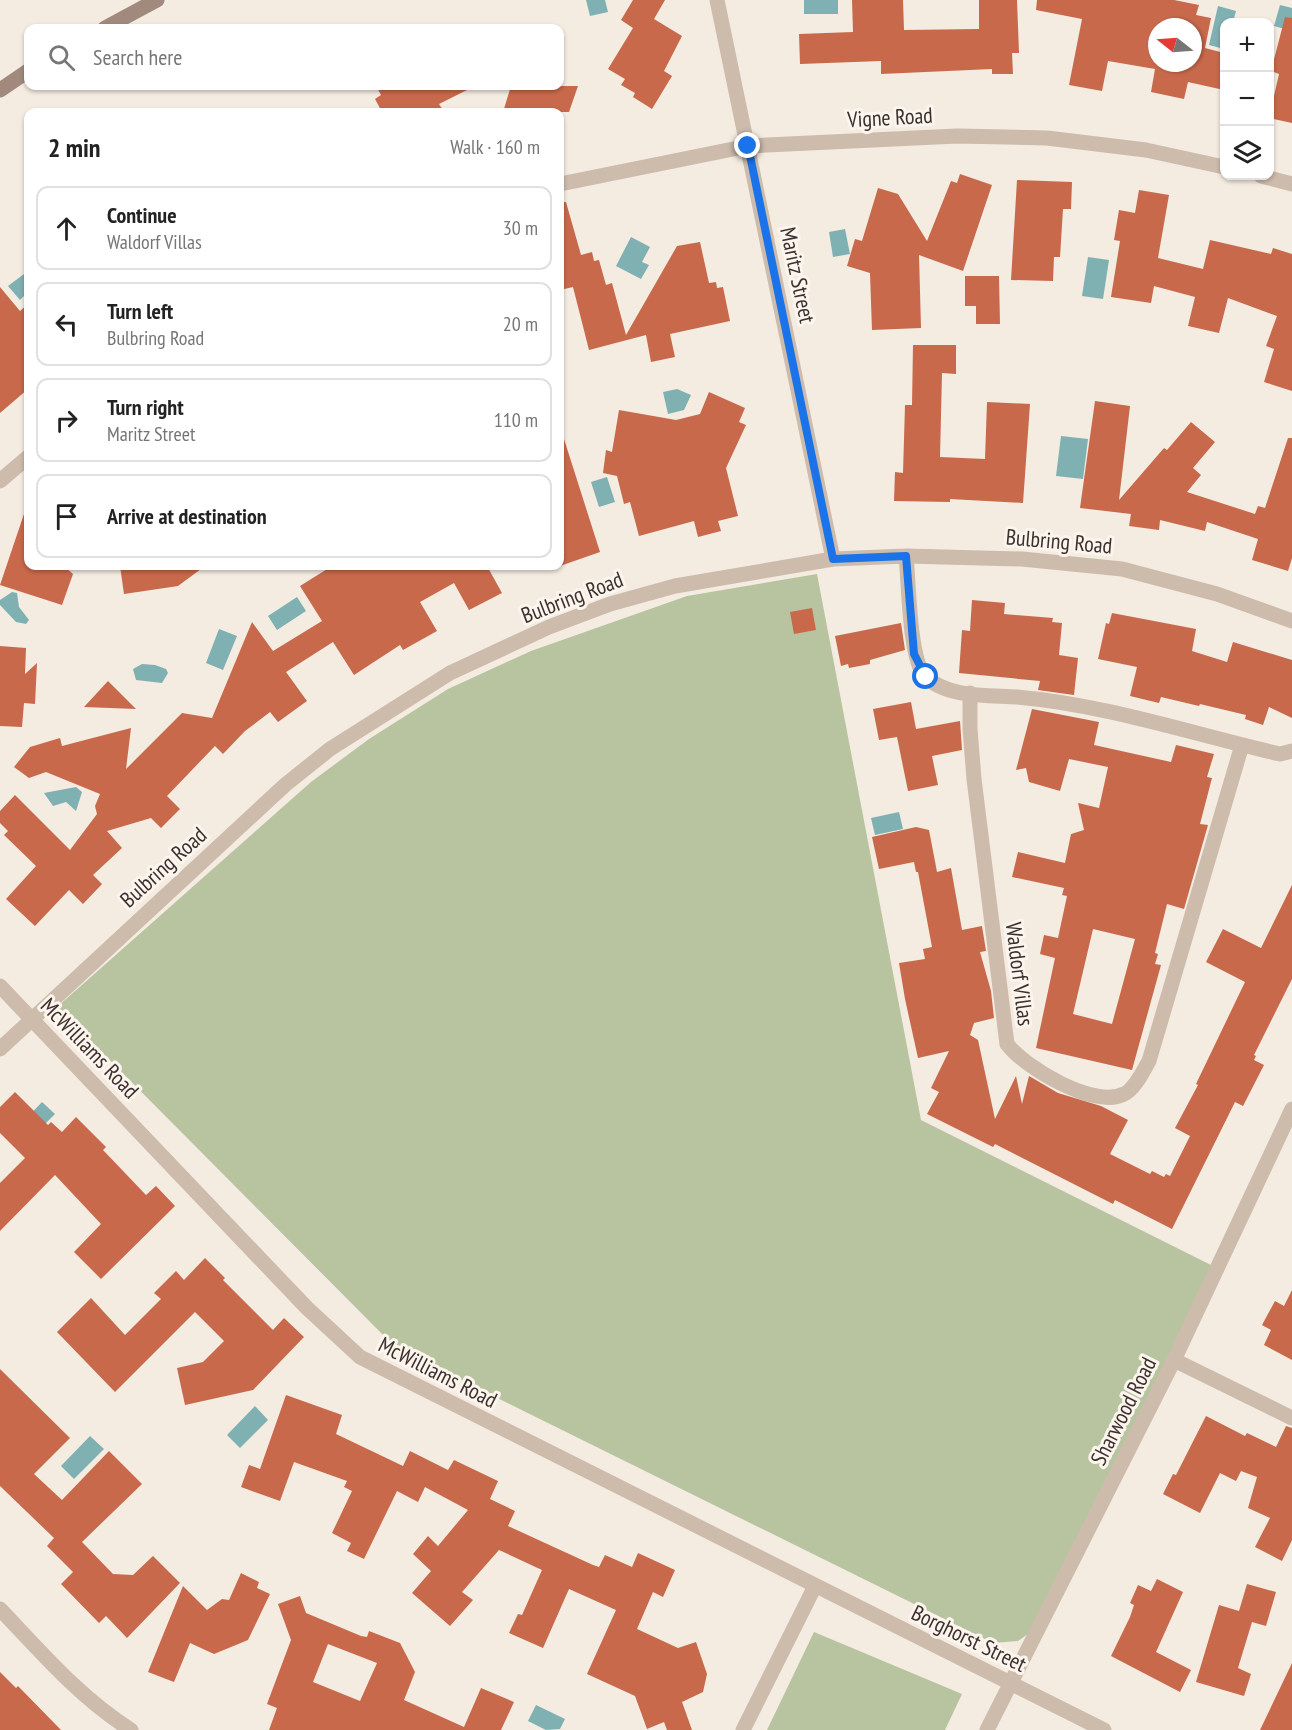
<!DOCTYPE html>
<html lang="en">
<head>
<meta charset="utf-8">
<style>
	:root { --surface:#fff; --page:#f2f2f2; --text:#222; --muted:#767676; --line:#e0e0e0 }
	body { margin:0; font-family:"PT Sans Narrow",sans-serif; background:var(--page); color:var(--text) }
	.controls { position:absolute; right:18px; top:18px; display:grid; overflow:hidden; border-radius:12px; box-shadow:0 2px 4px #0004 }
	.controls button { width:54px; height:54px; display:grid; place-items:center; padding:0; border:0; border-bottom:2px solid var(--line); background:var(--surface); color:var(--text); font:30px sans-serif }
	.compass { position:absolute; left:1148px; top:18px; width:54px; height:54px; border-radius:50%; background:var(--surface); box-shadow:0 2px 4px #0004; rotate:287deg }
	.stop { position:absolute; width:18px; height:18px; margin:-14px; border:4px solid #1a73e8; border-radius:50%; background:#fff }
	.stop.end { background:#1a73e8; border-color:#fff; box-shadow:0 2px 6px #0008 }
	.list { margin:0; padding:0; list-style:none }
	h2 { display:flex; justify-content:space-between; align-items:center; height:78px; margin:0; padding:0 24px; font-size:26px }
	h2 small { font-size:20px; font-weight:400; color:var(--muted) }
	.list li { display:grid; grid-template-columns:39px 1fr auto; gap:18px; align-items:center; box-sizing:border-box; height:84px; margin:0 12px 12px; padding:0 12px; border:2px solid var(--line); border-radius:12px }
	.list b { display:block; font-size:22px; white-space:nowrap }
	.list p { margin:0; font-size:20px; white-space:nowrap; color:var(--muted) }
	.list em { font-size:20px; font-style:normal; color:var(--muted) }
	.icon { flex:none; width:33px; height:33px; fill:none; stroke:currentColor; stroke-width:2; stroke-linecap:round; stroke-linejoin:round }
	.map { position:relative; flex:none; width:1292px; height:1730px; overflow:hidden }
	.search { position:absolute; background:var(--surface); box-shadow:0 2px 4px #0004; left:24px; top:24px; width:540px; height:66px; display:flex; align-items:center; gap:15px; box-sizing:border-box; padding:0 21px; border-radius:12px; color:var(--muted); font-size:22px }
	.panel { position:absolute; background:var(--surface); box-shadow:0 2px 4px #0004; left:24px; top:108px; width:540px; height:462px; border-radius:12px }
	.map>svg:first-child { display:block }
	.green { fill:#b8c4a0 }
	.water { fill:#7fb0b2 }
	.building { fill:#c8694b; fill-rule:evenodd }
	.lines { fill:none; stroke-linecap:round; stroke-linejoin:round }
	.minor { stroke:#cdbbac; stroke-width:15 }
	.secondary { stroke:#a18a7d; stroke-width:15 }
	.route { stroke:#1a73e8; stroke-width:8 }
	.labels { text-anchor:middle; stroke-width:6; stroke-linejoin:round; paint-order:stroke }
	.street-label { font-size:22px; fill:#3b302b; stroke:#fbf5ee }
</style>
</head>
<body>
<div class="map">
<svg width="1292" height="1730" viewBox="0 0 1292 1730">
	<rect width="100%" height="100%" fill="#f4ebe1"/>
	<path class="green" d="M 817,574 L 921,1120 L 1213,1266 L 1035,1629 L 1018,1641 L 993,1643 L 396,1348 L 57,1007 L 311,782 L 369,739 L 448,689 L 531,651 L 687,596 Z
		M 814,1632 L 962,1694 L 945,1730 L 767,1730 Z"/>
	<path class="water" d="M 586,0 L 605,0 L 608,12 L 590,16 Z
		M 804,0 L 838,0 L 838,14 L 804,14 Z
		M 1280,5 L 1292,8 L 1292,31 L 1274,26 Z
		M 1218,6 L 1236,11 L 1233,22 L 1224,22 L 1224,49 L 1209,45 Z
		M 845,229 L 850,254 L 833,257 L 829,232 Z
		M 631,237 L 650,247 L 642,262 L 649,265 L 641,279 L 616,266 Z
		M 1088,257 L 1109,260 L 1103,299 L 1082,296 Z
		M 28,271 L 28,292 L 20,300 L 8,286 Z
		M 677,389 L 691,395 L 684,410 L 668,414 L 663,392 Z
		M 1061,436 L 1088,439 L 1083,479 L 1056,476 Z
		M 607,477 L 615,502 L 599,507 L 591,482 Z
		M 12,592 L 17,593 L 19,607 L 29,620 L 26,624 L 16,622 L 0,605 L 0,600 Z
		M 297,597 L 306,611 L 277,630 L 268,616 Z
		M 219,629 L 237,636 L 223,670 L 206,663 Z
		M 142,664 L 155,665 L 166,669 L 168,673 L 162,683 L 136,680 L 133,669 Z
		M 76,787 L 82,792 L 76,811 L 66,802 L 53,806 L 44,793 Z
		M 899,812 L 903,829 L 875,835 L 871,818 Z
		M 42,1102 L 55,1114 L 33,1136 L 21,1124 Z
		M 255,1406 L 268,1420 L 240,1448 L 227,1435 Z
		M 90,1436 L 104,1449 L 74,1479 L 61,1466 Z
		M 536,1705 L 565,1719 L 560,1729 L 546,1730 L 528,1721 Z"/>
	<path class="building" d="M 633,0 L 665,0 L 654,19 L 682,36 L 664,71 L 672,76 L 652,109 L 633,97 L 635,93 L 621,85 L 625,79 L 608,69 L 633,28 L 621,20 Z
		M 852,0 L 903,0 L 904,30 L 979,29 L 979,0 L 1017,0 L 1019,53 L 1012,53 L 1013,74 L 992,74 L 992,69 L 881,74 L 881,61 L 800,64 L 799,34 L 853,32 Z
		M 1037,0 L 1174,0 L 1199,5 L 1196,15 L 1211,18 L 1205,48 L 1224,53 L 1224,90 L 1188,82 L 1184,99 L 1151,92 L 1155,69 L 1108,61 L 1102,91 L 1069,85 L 1082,19 L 1036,10 ZM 1157,27 L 1193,27 L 1193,63 L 1157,63 Z
		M 1285,17 L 1292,18 L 1292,123 L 1269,118 L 1279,74 L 1271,71 Z
		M 376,86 L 475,86 L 439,104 L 444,112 L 382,112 L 375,99 L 381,95 Z
		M 511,86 L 578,86 L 569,112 L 503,112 Z
		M 960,174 L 992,185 L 963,271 L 919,255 L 921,328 L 872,330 L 870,273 L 847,266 L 855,239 L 862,241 L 878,188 L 898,194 L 927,241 L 951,181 L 957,183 Z
		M 1017,180 L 1072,182 L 1071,209 L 1063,209 L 1060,257 L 1054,257 L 1053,281 L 1011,280 Z
		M 1139,190 L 1169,195 L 1158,258 L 1203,269 L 1210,240 L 1271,254 L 1273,248 L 1292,254 L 1292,391 L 1264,382 L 1274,349 L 1266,346 L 1277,316 L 1228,298 L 1219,333 L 1188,326 L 1195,297 L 1154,286 L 1151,303 L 1111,297 L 1120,241 L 1114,240 L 1119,210 L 1135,213 Z
		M 560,202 L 566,202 L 581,255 L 592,252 L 594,261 L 599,260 L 606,285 L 612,283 L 626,335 L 677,246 L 700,242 L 709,283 L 716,282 L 717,288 L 723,287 L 730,321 L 670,334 L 675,357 L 651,362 L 646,335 L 589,350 L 573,287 L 560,290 Z
		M 965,276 L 999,276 L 1000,324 L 976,324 L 976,306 L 965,306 Z
		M 0,287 L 20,311 L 28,304 L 28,389 L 0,413 Z
		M 913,345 L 956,345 L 956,374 L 942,373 L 940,457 L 985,459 L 987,402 L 1030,404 L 1023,503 L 950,499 L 950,502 L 894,501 L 895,472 L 903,473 L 905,405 L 912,405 Z
		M 709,392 L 745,408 L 739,422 L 746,425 L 726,468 L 738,516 L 718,521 L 721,531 L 698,537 L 694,521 L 639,536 L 630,502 L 624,504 L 617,476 L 603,473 L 606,450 L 612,452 L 619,410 L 676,420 L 700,414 Z
		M 1095,401 L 1130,406 L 1119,500 L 1164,448 L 1167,450 L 1191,422 L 1215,442 L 1193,468 L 1201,475 L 1187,492 L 1255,514 L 1258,506 L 1265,508 L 1288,438 L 1292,438 L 1292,558 L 1288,571 L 1252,560 L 1258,539 L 1207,522 L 1205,531 L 1160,520 L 1159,530 L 1129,526 L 1131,514 L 1080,508 Z
		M 560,439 L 564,439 L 600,552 L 560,566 Z
		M 26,508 L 28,509 L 28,566 L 64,566 L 73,574 L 62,605 L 0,585 Z
		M 120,566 L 205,566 L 178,586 L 124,594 Z
		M 332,566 L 487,566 L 502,593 L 469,610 L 454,583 L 420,602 L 437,631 L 403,650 L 400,645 L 354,675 L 333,642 L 286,672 L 307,701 L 278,722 L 270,712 L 245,731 L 223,754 L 215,746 L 167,796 L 180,809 L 161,828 L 151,818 L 107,831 L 122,848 L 93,875 L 102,884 L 83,904 L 69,890 L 35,926 L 6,899 L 36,866 L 4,835 L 8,831 L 0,823 L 0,811 L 15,795 L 70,850 L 97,814 L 95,806 L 100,794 L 46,772 L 29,778 L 14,767 L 30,747 L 60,738 L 62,746 L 131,728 L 126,769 L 182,713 L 212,718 L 252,622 L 273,651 L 322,621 L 300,586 Z
		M 972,600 L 1005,603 L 1004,614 L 1053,618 L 1052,622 L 1062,623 L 1059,655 L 1078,658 L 1074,695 L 1038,690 L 1040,681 L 959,673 L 962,630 L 970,631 Z
		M 812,608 L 816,630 L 794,634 L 790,612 Z
		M 1112,613 L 1196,629 L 1192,651 L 1227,662 L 1233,642 L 1292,660 L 1292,718 L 1269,707 L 1263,725 L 1245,719 L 1246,715 L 1200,704 L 1199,706 L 1161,697 L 1159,703 L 1130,696 L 1137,667 L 1098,659 L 1106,623 L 1109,624 Z
		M 901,623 L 905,650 L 870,660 L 870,664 L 849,668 L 848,664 L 841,666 L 835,636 Z
		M 0,646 L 26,648 L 25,674 L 37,663 L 35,704 L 24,703 L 22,727 L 0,726 Z
		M 108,681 L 136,709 L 84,707 Z
		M 911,702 L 916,729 L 960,721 L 962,750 L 932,756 L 938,785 L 908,791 L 897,737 L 879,740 L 873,709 Z
		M 1032,709 L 1099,722 L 1094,745 L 1171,762 L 1176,745 L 1214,754 L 1207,777 L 1212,778 L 1200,824 L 1208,825 L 1184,909 L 1167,904 L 1155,953 L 1158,954 L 1155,964 L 1161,965 L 1132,1070 L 1036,1048 L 1055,958 L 1040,954 L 1044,935 L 1058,938 L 1067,896 L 1062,895 L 1064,888 L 1012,877 L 1018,852 L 1065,863 L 1071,834 L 1084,830 L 1078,803 L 1099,808 L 1108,767 L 1069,759 L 1060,791 L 1029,782 L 1026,768 L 1016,770 ZM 1093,929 L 1135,939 L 1112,1024 L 1073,1014 Z
		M 916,827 L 929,830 L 937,872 L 951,868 L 962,930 L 982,926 L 986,951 L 980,952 L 991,991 L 994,1018 L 974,1023 L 970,1035 L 978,1040 L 995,1119 L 1016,1076 L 1022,1104 L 1029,1076 L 1058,1093 L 1101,1106 L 1128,1120 L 1110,1154 L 1150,1174 L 1152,1171 L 1164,1177 L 1166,1174 L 1170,1176 L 1190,1136 L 1175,1128 L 1198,1085 L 1196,1084 L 1245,982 L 1206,962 L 1223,929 L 1261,948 L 1292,885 L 1292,979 L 1254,1055 L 1256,1056 L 1254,1060 L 1264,1065 L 1243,1106 L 1235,1102 L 1172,1229 L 1115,1200 L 1113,1204 L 995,1144 L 993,1147 L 927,1114 L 939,1092 L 931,1088 L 949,1051 L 918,1058 L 905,999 L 899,963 L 925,959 L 923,949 L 932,947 L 918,872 L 916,872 L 914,862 L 879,869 L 872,837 Z
		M 15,1092 L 48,1125 L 51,1122 L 62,1132 L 76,1117 L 106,1147 L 103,1150 L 146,1195 L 156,1186 L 175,1206 L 101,1279 L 74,1252 L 101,1224 L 55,1175 L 0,1231 L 0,1183 L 25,1158 L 0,1133 L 0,1107 Z
		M 205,1258 L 225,1278 L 223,1280 L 273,1330 L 284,1318 L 304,1337 L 253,1390 L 185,1405 L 177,1368 L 203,1362 L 224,1341 L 195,1312 L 115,1392 L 57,1332 L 91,1298 L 125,1335 L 161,1299 L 154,1293 L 176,1271 L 184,1280 Z
		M 1292,1290 L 1292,1360 L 1264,1345 L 1271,1330 L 1262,1325 L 1275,1301 L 1284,1306 Z
		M 0,1369 L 70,1438 L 34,1474 L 62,1500 L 109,1451 L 142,1484 L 82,1542 L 113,1574 L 133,1575 L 153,1556 L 180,1583 L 127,1638 L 106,1616 L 99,1623 L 61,1584 L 73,1572 L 47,1546 L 54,1538 L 0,1486 Z
		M 286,1395 L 342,1415 L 336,1434 L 403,1466 L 410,1451 L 448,1470 L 454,1460 L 498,1481 L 490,1499 L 515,1511 L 508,1526 L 593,1565 L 599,1567 L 605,1555 L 632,1567 L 638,1553 L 675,1570 L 663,1597 L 653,1592 L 637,1629 L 678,1648 L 696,1642 L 707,1674 L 703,1692 L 682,1702 L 692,1730 L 667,1730 L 664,1722 L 647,1729 L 635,1696 L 587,1674 L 616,1610 L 569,1589 L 543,1648 L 509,1633 L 518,1614 L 522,1615 L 542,1570 L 499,1550 L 462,1592 L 473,1600 L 450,1626 L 412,1593 L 431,1571 L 413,1554 L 428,1536 L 438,1546 L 468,1510 L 425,1487 L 418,1502 L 397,1491 L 364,1559 L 347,1551 L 351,1543 L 332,1533 L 352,1491 L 344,1487 L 347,1481 L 294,1462 L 280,1501 L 241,1487 L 249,1465 L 260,1469 Z
		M 1206,1416 L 1245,1436 L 1247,1433 L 1276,1447 L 1286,1426 L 1292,1428 L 1292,1540 L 1282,1561 L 1255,1547 L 1270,1518 L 1248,1508 L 1257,1477 L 1241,1471 L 1236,1481 L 1220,1473 L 1200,1513 L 1163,1494 L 1173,1474 L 1176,1475 Z
		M 241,1573 L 259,1582 L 257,1588 L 270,1594 L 248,1640 L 214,1654 L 190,1643 L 174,1682 L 148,1672 L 183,1586 L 207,1610 L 222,1599 L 229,1600 Z
		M 1157,1579 L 1183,1592 L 1156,1652 L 1191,1670 L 1180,1692 L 1111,1656 L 1130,1617 L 1134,1605 L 1130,1603 L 1138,1585 L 1151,1591 Z
		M 1247,1584 L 1276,1592 L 1266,1626 L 1252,1622 L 1238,1668 L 1251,1674 L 1244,1696 L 1196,1682 L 1219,1605 L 1239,1611 Z
		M 300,1596 L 306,1613 L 361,1636 L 367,1637 L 369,1631 L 400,1643 L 415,1672 L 404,1700 L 464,1727 L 481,1688 L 514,1702 L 501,1730 L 269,1730 L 277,1708 L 267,1704 L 291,1640 L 278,1604 ZM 328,1644 L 377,1663 L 360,1701 L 313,1682 Z
		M 1292,1663 L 1292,1730 L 1260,1730 Z
		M 0,1672 L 16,1688 L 18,1686 L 61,1730 L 0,1730 Z"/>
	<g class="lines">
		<path class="minor" d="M 717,0 L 833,559
			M 1261,176 L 1292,184
			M 560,184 L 748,146 L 957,136 L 1047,138 L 1146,150 L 1224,167
			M 0,481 L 28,457
			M 906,556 C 909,583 909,659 925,676 C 946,698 990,695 1017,697 C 1107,705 1192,734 1280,754 L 1292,751
			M 970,693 L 970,729 L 974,779 L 1007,1044 C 1025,1068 1095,1109 1124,1094 C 1135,1089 1143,1071 1149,1061 L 1242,745
			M 0,986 L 307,1308 L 360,1357 L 1104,1730
			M 0,1049 L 285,785 L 330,749 L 450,673 L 549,627 L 610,604 L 675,586 L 833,559 L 906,556 L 1022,559 L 1122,569 L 1217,594 L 1292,621
			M 1174,1360 L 1292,1418
			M 0,1609 C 41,1652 80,1698 131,1730
			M 743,1730 L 815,1586
			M 987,1730 L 1174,1360 L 1292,1109"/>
		<path class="secondary" d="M 105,28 L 157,0
			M 0,90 L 28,71"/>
	</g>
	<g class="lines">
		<path class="route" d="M 748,146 L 833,559 L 906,556 L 914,654 L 926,677"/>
	</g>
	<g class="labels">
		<g class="street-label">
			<text transform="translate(890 117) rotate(-3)" y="8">Vigne Road</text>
			<text transform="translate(798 275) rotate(78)" y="8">Maritz Street</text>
			<text transform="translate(1059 541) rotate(5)" y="8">Bulbring Road</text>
			<text transform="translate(572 597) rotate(-21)" y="8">Bulbring Road</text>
			<text transform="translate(163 867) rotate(-42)" y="8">Bulbring Road</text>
			<text transform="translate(1020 974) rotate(83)" y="8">Waldorf Villas</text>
			<text transform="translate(90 1048) rotate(46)" y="8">McWilliams Road</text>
			<text transform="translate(438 1372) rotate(27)" y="8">McWilliams Road</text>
			<text transform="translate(1123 1411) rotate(-63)" y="8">Sharwood Road</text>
			<text transform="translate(969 1638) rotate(26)" y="8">Borghorst Street</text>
		</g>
	</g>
</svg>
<div class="controls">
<button>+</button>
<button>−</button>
<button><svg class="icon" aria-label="layers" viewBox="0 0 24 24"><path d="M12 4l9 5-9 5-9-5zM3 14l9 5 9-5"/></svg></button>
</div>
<svg class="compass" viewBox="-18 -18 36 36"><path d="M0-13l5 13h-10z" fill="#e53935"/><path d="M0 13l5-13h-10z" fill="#767676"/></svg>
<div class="stop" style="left:926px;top:677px"></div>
<div class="stop end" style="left:748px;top:146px"></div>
<div class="search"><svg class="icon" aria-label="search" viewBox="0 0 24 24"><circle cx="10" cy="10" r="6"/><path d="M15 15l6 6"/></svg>Search here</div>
<section class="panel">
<h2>2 min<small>Walk · 160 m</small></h2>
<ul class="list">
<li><svg class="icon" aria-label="ahead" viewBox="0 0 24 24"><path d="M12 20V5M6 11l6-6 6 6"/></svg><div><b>Continue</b><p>Waldorf Villas</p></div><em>30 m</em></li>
<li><svg class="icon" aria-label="left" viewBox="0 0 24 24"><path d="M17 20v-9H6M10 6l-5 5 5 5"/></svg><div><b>Turn left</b><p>Bulbring Road</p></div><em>20 m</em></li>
<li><svg class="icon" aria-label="right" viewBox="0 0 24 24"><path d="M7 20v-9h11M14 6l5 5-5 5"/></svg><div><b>Turn right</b><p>Maritz Street</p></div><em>110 m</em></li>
<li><svg class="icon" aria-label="arrive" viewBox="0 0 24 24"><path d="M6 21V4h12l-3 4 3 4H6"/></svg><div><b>Arrive at destination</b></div></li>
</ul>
</section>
</div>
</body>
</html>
